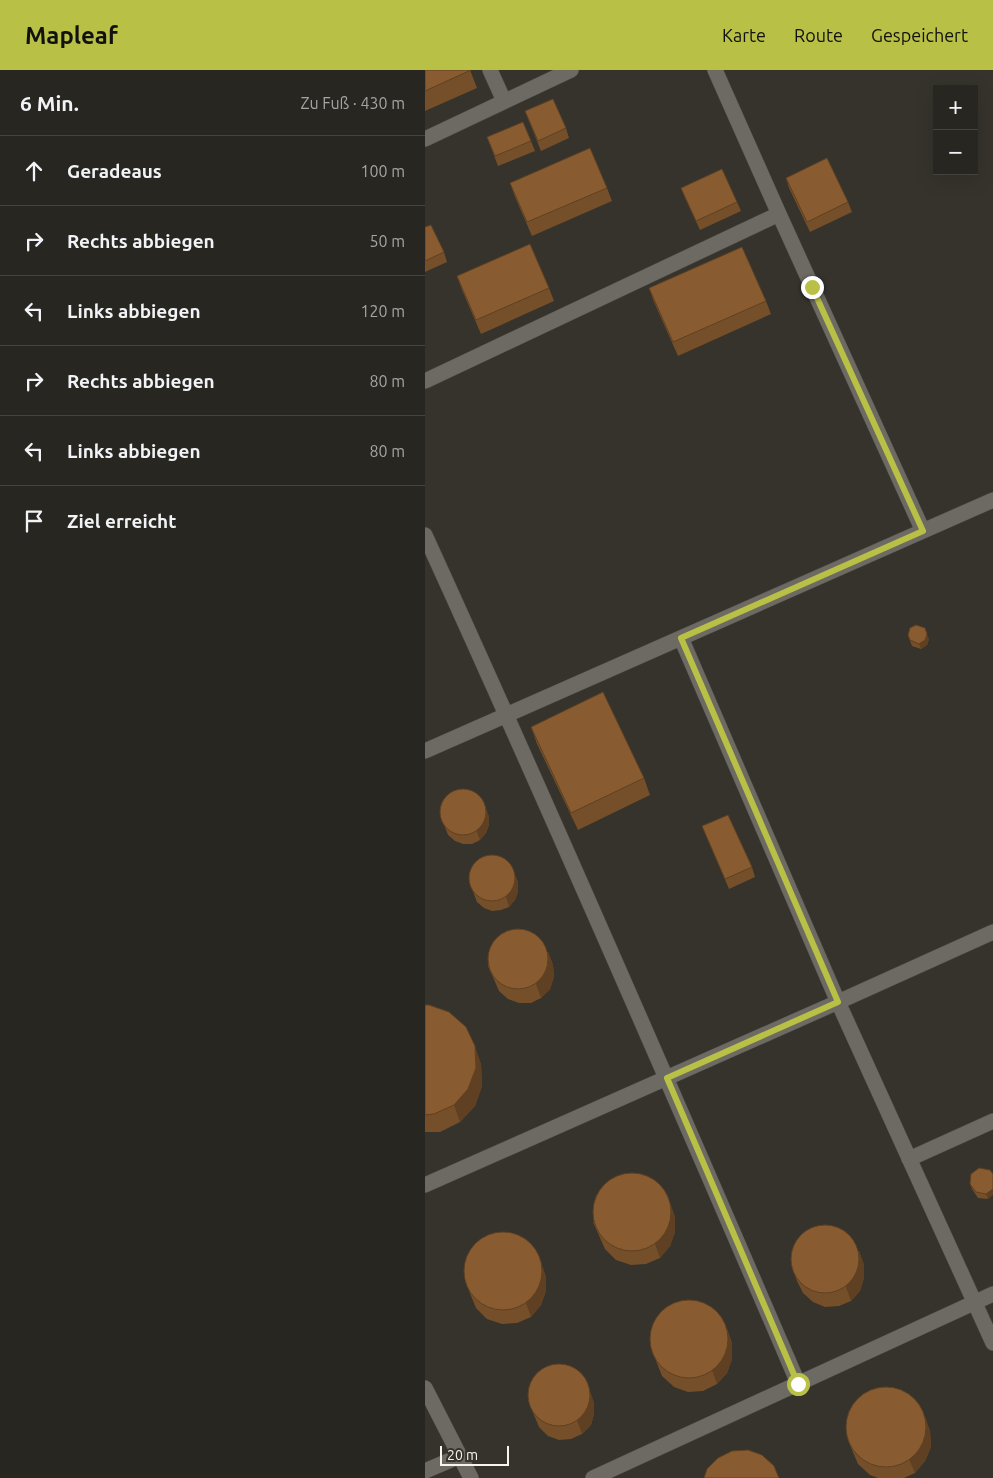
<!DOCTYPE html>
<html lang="de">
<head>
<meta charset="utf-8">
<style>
	:root { --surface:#282621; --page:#34322e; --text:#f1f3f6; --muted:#a5a5a5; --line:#44433f; --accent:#b9c046 }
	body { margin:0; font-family:Ubuntu,sans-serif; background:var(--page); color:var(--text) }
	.controls { position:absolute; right:15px; top:15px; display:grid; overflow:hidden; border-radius:0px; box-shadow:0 5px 20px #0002 }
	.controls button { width:45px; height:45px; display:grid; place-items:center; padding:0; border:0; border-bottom:1px solid var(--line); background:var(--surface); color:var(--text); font:25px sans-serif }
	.scale { position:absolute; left:15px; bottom:12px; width:69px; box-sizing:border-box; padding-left:5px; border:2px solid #f7f5f1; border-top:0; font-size:14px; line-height:18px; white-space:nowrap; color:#f7f5f1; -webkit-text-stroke:4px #35332c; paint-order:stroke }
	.stop { position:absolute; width:15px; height:15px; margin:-11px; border:4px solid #b9c046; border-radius:50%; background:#fff }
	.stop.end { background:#b9c046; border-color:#fff; box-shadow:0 1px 5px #0008 }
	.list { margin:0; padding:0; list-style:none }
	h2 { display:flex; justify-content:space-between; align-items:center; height:65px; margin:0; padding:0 20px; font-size:21px }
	h2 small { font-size:16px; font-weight:400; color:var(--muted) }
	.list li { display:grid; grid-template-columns:32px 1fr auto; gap:15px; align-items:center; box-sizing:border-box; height:70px; padding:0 20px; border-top:1px solid var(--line) }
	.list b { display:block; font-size:19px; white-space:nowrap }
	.list em { font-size:16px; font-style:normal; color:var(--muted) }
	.icon { flex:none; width:28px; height:28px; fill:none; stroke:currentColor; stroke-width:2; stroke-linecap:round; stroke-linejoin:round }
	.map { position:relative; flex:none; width:568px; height:1408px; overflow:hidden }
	header { display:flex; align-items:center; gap:30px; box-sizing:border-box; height:70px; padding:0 25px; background:var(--accent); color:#111 }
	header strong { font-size:24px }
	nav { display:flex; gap:28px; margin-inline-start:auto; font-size:18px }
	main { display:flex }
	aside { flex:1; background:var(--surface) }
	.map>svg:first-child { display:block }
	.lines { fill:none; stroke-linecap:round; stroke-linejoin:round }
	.minor-casing { stroke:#514f4a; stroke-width:16 }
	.minor { stroke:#6d6a63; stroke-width:15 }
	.wall { fill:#754f29 }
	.shaded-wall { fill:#5f4022 }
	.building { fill:#885c30; stroke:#5f4022 }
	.route { stroke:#b9c046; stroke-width:6 }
</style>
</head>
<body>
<header>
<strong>Mapleaf</strong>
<nav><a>Karte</a><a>Route</a><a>Gespeichert</a></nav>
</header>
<main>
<aside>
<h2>6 Min.<small>Zu Fuß · 430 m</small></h2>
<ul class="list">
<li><svg class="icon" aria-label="ahead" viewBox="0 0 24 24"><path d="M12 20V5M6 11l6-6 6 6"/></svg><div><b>Geradeaus</b></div><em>100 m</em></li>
<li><svg class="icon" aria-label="right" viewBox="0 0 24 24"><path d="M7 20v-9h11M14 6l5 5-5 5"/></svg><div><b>Rechts abbiegen</b></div><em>50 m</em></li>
<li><svg class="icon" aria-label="left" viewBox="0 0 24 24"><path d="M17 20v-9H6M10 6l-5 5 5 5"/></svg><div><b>Links abbiegen</b></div><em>120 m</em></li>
<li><svg class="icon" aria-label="right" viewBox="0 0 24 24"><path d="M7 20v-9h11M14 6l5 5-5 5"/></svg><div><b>Rechts abbiegen</b></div><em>80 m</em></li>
<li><svg class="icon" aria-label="left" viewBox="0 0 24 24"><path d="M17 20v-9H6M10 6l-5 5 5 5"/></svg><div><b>Links abbiegen</b></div><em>80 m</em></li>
<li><svg class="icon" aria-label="arrive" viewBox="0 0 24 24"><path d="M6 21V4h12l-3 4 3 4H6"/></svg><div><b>Ziel erreicht</b></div></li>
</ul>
</aside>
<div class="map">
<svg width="568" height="1408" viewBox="0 0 568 1408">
	<rect width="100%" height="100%" fill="#35332c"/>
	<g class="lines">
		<g class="minor-casing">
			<path id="minor" d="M 65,0 L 79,31
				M 0,69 L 146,0
				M 354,144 L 498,461
				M 0,311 L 354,144 L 290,0
				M 0,465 C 128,746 251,1029 373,1313
				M 256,568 L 413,932 L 568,862
				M 0,681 L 568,430
				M 484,1089 L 568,1051
				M 0,1115 L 413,932 L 568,1273
				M 0,1318 L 46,1408
				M 0,1401 L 35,1386
				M 168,1408 L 568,1224"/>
		</g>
		<use href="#minor" class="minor"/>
	</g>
	<path class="wall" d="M 0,0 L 45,0 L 52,18 L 0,41 Z
		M 100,41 L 141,58 L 144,68 L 116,81 Z
		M 62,67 L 106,71 L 110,81 L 73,96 Z
		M 361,108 L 423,132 L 427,142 L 385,162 L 364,118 Z
		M 85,113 L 182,118 L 187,131 L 107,166 L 90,127 Z
		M 256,118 L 312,132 L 316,141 L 275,160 L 260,128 Z
		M 0,157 L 19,182 L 22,192 L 0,202 Z
		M 32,206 L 124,218 L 129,231 L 56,264 L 37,220 Z
		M 224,218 L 341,231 L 346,244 L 253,286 L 229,232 Z
		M 483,565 L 504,569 L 502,575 L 496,579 L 487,576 Z
		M 106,657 L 219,708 L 225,725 L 153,760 L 112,674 Z
		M 64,746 L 64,755 L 61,763 L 55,770 L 47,774 L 38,774 L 30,771 L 23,765 L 16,747 Z
		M 277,756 L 327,797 L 330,807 L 304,819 Z
		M 89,803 L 93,812 L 93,822 L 90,830 L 84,837 L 76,840 L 67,841 L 59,838 L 52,832 L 45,814 Z
		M 123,882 L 128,895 L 129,907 L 125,919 L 116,928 L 106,933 L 94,933 L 83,929 L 74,921 L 63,896 Z
		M 0,935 L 56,994 L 57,1016 L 50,1036 L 35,1052 L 15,1062 L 0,1062 Z
		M 554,1098 L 563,1129 L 553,1128 L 547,1119 L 545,1114 Z
		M 245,1133 L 250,1147 L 250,1162 L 245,1176 L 235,1188 L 221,1194 L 206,1195 L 191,1190 L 180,1179 L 168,1152 Z
		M 434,1181 L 439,1195 L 439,1208 L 435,1221 L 426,1231 L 414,1236 L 400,1237 L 388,1232 L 378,1223 L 372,1211 L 367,1198 Z
		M 121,1206 L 121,1221 L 116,1235 L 106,1247 L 92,1253 L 77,1254 L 62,1249 L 51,1238 L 40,1211 Z
		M 302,1259 L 307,1273 L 307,1289 L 302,1303 L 292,1314 L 278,1321 L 263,1322 L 249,1317 L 237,1306 L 226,1278 Z
		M 169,1332 L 169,1344 L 166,1355 L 157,1364 L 146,1369 L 134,1370 L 123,1366 L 114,1357 L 104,1333 Z
		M 500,1347 L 505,1361 L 506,1377 L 500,1391 L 490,1403 L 479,1408 L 453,1408 L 445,1405 L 433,1394 L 427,1380 L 422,1367 Z"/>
	<path class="shaded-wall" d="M 502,564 L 504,569 L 502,575 L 496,579 L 494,574 Z
		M 60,736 L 64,746 L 64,755 L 61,763 L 55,770 L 51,760 Z
		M 89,803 L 93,812 L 93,822 L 90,830 L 84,837 L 81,827 Z
		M 123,882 L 128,895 L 129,907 L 125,919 L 116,928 L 111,914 Z
		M 50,976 L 56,994 L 57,1016 L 50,1036 L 35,1052 L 29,1035 Z
		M 568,1119 L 568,1125 L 563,1129 L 561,1124 Z
		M 245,1133 L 250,1147 L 250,1162 L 245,1176 L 235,1188 L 230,1174 Z
		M 434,1181 L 439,1195 L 439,1208 L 435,1221 L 426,1231 L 421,1217 Z
		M 116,1192 L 121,1206 L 121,1221 L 116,1235 L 106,1247 L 101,1233 Z
		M 302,1259 L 307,1273 L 307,1289 L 302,1303 L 292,1314 L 287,1300 Z
		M 164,1318 L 169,1332 L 169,1344 L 166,1355 L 157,1364 L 152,1350 Z
		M 500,1347 L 505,1361 L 506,1377 L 500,1391 L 490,1403 L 484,1389 Z"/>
	<path class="building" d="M 0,0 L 46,0 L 0,21 Z
		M 128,29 L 141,58 L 113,71 L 100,41 Z
		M 98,52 L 106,71 L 70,86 L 62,67 Z
		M 165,78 L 182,118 L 102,152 L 85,113 Z
		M 402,88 L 423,132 L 382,152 L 361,108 Z
		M 297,99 L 312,132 L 271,151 L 256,118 Z
		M 6,155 L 19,182 L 0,191 L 0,157 Z
		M 105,174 L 124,218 L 51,250 L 32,206 Z
		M 317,177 L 341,231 L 248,272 L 224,218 Z
		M 491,555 L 500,558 L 502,564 L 500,570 L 494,574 L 485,570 L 483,565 L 485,558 Z
		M 178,622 L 219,708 L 146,743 L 106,657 Z
		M15 742a23 23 0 1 1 46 0a23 23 0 1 1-46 0Z
		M 303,745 L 327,797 L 300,809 L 277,756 Z
		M44 808a23 23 0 1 1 46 0a23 23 0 1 1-46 0Z
		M63 889a30 30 0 1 1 60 0a30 30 0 1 1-60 0Z
		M 0,935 L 4,935 L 24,942 L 41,957 L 50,976 L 51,998 L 43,1019 L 29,1035 L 9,1044 L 0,1045 Z
		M 554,1098 L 565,1100 L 568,1104 L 568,1119 L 561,1124 L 551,1122 L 545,1114 L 546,1104 Z
		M168 1142a39 39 0 1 1 78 0a39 39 0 1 1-78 0Z
		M366 1189a34 34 0 1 1 68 0a34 34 0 1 1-68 0Z
		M39 1201a39 39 0 1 1 78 0a39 39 0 1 1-78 0Z
		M225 1269a39 39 0 1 1 78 0a39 39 0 1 1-78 0Z
		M103 1325a31 31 0 1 1 62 0a31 31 0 1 1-62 0Z
		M421 1357a40 40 0 1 1 80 0a40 40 0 1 1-80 0Z
		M 323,1380 L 337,1385 L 349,1396 L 354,1408 L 279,1408 L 282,1399 L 293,1388 L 307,1381 Z"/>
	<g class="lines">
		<path class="route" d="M 373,1314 L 242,1008 L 413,932 L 256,568 L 498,461 L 387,217"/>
	</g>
</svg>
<div class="controls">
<button>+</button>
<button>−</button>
</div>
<div class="scale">20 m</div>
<div class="stop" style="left:373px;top:1314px"></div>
<div class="stop end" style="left:387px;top:217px"></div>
</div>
</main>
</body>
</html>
